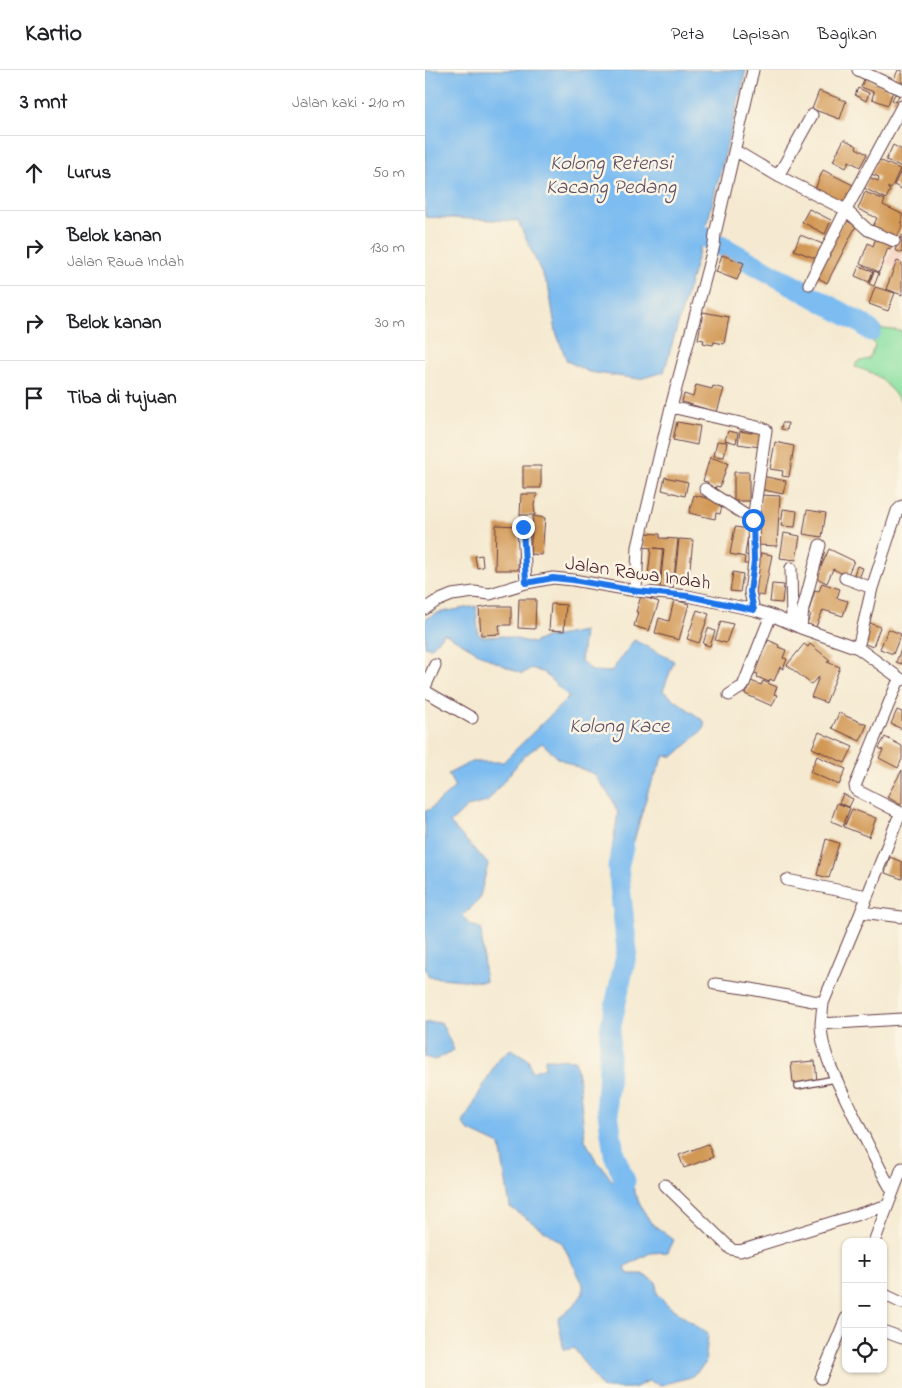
<!DOCTYPE html>
<html lang="id">
<head>
<meta charset="utf-8">
<style>
	:root { --surface:#fff; --page:#f2f2f2; --text:#202124; --muted:#757577; --line:#e0e0e0 }
	body { margin:0; font-family:"Indie Flower",sans-serif; background:var(--page); color:var(--text) }
	.controls { position:absolute; right:15px; bottom:15px; display:grid; overflow:hidden; border-radius:10px; box-shadow:0 1px 4px #0004 }
	.controls button { width:45px; height:45px; display:grid; place-items:center; padding:0; border:0; border-bottom:1px solid var(--line); background:var(--surface); color:var(--text); font:25px sans-serif }
	.stop { position:absolute; width:15px; height:15px; margin:-11px; border:4px solid #1a73e8; border-radius:50%; background:#fff }
	.stop.end { background:#1a73e8; border-color:#fff; box-shadow:0 1px 5px #0008 }
	.list { margin:0; padding:0; list-style:none }
	h2 { display:flex; justify-content:space-between; align-items:center; height:65px; margin:0; padding:0 20px; font-size:21px }
	h2 small { font-size:16px; font-weight:400; color:var(--muted) }
	.list li { display:grid; grid-template-columns:32px 1fr auto; gap:15px; align-items:center; box-sizing:border-box; height:75px; padding:0 20px; border-top:1px solid var(--line) }
	.list b { display:block; font-size:19px; white-space:nowrap }
	.list p { margin:0; font-size:16px; white-space:nowrap; color:var(--muted) }
	.list em { font-size:16px; font-style:normal; color:var(--muted) }
	.icon { flex:none; width:28px; height:28px; fill:none; stroke:currentColor; stroke-width:2; stroke-linecap:round; stroke-linejoin:round }
	.map { position:relative; flex:none; width:477px; height:1318px; overflow:hidden }
	header { display:flex; align-items:center; gap:30px; box-sizing:border-box; height:70px; padding:0 25px; background:var(--surface); border-bottom:1px solid var(--line) }
	header strong { font-size:24px }
	nav { display:flex; gap:28px; margin-inline-start:auto; font-size:18px }
	main { display:flex }
	aside { flex:1; background:var(--surface) }
	.map>svg:first-child { display:block }
	.built { fill:#f5d2c2 }
	.green { fill:#8ce1a3; stroke:#6b8067 }
	.water { fill:#7cbcf0; stroke:#636e8e }
	.lines { fill:none; stroke-linecap:round; stroke-linejoin:round }
	.river { stroke:#7cbcf0; stroke-width:21 }
	.building { fill:#d29854 }
	.service-casing { stroke:#643d44; stroke-width:8 }
	.minor-casing { stroke:#643d44; stroke-width:13 }
	.service { stroke:#fff; stroke-width:5.5 }
	.minor { stroke:#fff; stroke-width:11 }
	.route { stroke:#1a73e8; stroke-width:6 }
	.labels { text-anchor:middle; stroke-width:5; stroke-linejoin:round; paint-order:stroke }
	.street-label { font-size:20px; fill:#4a1f2b; stroke:#fcf5e5 }
	.water-label { font-size:21px; font-style:italic; fill:#594e66; stroke:#fcf5e5 }
</style>
</head>
<body>
<header>
<strong>Kartio</strong>
<nav><a>Peta</a><a>Lapisan</a><a>Bagikan</a></nav>
</header>
<main>
<aside>
<h2>3 mnt<small>Jalan kaki · 210 m</small></h2>
<ul class="list">
<li><svg class="icon" aria-label="ahead" viewBox="0 0 24 24"><path d="M12 20V5M6 11l6-6 6 6"/></svg><div><b>Lurus</b></div><em>50 m</em></li>
<li><svg class="icon" aria-label="right" viewBox="0 0 24 24"><path d="M7 20v-9h11M14 6l5 5-5 5"/></svg><div><b>Belok kanan</b><p>Jalan Rawa Indah</p></div><em>130 m</em></li>
<li><svg class="icon" aria-label="right" viewBox="0 0 24 24"><path d="M7 20v-9h11M14 6l5 5-5 5"/></svg><div><b>Belok kanan</b></div><em>30 m</em></li>
<li><svg class="icon" aria-label="arrive" viewBox="0 0 24 24"><path d="M6 21V4h12l-3 4 3 4H6"/></svg><div><b>Tiba di tujuan</b></div></li>
</ul>
</aside>
<div class="map">
<svg width="477" height="1318" viewBox="0 0 477 1318">
	<rect width="100%" height="100%" fill="#fcf5e5"/>
	<filter id="ink" filterUnits="userSpaceOnUse"><feTurbulence type="fractalNoise" baseFrequency=".02" numOctaves="2"/><feDisplacementMap in="SourceGraphic" scale="10" xChannelSelector="R" yChannelSelector="G"/><feConvolveMatrix kernelMatrix="1 2 1 2 8 2 1 2 1" color-interpolation-filters="sRGB"/></filter>
	<filter id="wash" filterUnits="userSpaceOnUse"><feTurbulence type="fractalNoise" baseFrequency=".0096" numOctaves="4" result="noise"/><feDisplacementMap in="SourceGraphic" scale="20" xChannelSelector="R" yChannelSelector="G"/><feGaussianBlur stdDeviation="1.12" result="paint"/><feColorMatrix in="noise" values="0 0 0 0 0 0 0 0 0 0 0 0 0 0 0 0 0 1.4 0 .05"/><feComposite in="paint" operator="in"/></filter>
	<g filter="url(#wash)">
		<rect width="100%" height="100%" fill="#f5ead1"/>
		<path class="built" d="M 477,160 L 477,200 L 460,193 Z"/>
		<path class="green" d="M 450,258 L 477,261 L 477,332 C 470,325 465,318 458,311 C 451,303 439,300 430,297 L 432,292 L 444,289 L 450,276 L 444,263 Z"/>
		<path class="water" d="M 0,0 L 321,0 L 283,150 L 239,302 L 214,309 L 164,302 L 142,291 L 131,262 L 124,219 L 93,151 L 0,147 Z
			M 51,536 L 53,564 L 58,567 L 78,566 L 108,573 L 116,569 L 159,561 L 156,591 L 167,601 L 186,602 L 209,570 L 249,591 L 238,621 L 280,652 L 278,660 L 249,686 L 239,686 L 224,718 L 200,802 L 184,808 L 184,798 L 193,743 L 187,729 L 169,704 L 149,696 L 133,688 L 117,673 L 99,686 L 62,732 L 42,737 L 25,753 L 63,794 L 54,830 L 38,845 L 44,855 L 56,858 L 60,912 L 4,907 L 0,898 L 0,741 L 4,740 L 30,717 L 23,704 L 46,692 L 78,692 L 144,627 L 119,603 L 106,598 L 97,604 L 64,589 L 19,563 L 6,578 L 0,576 L 0,549 L 12,543 Z
			M 16,952 L 29,980 L 10,990 L 0,987 L 0,953 Z
			M 86,979 L 103,989 L 107,1002 L 120,997 L 120,989 L 150,990 L 154,1012 L 160,1070 L 172,1092 L 176,1095 L 187,1111 L 192,1107 L 183,1090 L 193,1080 L 215,1135 L 226,1153 L 249,1170 L 243,1182 L 225,1183 L 199,1197 L 203,1204 L 217,1204 L 231,1212 L 232,1224 L 245,1237 L 283,1264 L 280,1294 L 266,1307 L 236,1315 L 223,1311 L 209,1318 L 177,1318 L 149,1278 L 139,1280 L 133,1249 L 150,1235 L 158,1223 L 158,1214 L 137,1173 L 85,1137 L 75,1075 L 43,1060 L 38,1053 L 73,989 Z"/>
		<g class="lines">
			<path class="river" d="M 278,166 L 436,253 L 446,261
				M 198,777 L 193,797 L 202,881 L 185,960 L 183,1019 L 181,1029 L 189,1084 L 200,1111"/>
		</g>
		<g id="blocks">
			<path class="building" d="M 473,0 L 477,0 L 477,16 L 468,12 Z
				M 440,7 L 468,21 L 463,35 L 447,29 L 449,22 L 436,17 Z
				M 433,18 L 444,23 L 441,31 L 430,25 Z
				M 394,21 L 421,31 L 415,49 L 387,39 Z
				M 470,24 L 474,25 L 471,32 L 467,30 Z
				M 419,69 L 432,76 L 431,78 L 442,84 L 435,97 L 424,91 L 421,98 L 408,91 Z
				M 468,75 L 477,80 L 477,97 L 461,90 Z
				M 452,89 L 475,99 L 466,119 L 463,117 L 463,119 L 465,120 L 461,129 L 439,118 L 444,107 L 453,111 L 454,107 L 446,104 Z
				M 477,99 L 477,119 L 469,115 Z
				M 398,100 L 428,115 L 418,133 L 390,119 Z
				M 440,122 L 460,130 L 458,135 L 477,144 L 477,157 L 471,169 L 447,158 L 452,148 L 433,139 Z
				M 384,139 L 406,150 L 400,164 L 377,152 Z
				M 419,149 L 431,156 L 402,213 L 390,206 Z
				M 375,165 L 398,174 L 392,189 L 369,180 Z
				M 477,165 L 477,183 L 470,180 Z
				M 451,168 L 466,172 L 466,179 L 463,178 L 454,202 L 435,194 L 443,173 L 448,176 Z
				M 297,185 L 319,193 L 312,210 L 291,202 Z
				M 472,191 L 477,193 L 477,225 L 461,219 Z
				M 434,196 L 448,201 L 444,212 L 430,206 Z
				M 449,201 L 454,203 L 449,216 L 444,214 Z
				M 450,217 L 470,223 L 463,241 L 444,234 Z
				M 278,242 L 304,247 L 299,274 L 289,272 L 288,275 L 278,273 L 279,270 L 273,269 Z
				M 271,315 L 287,319 L 288,316 L 299,319 L 292,342 L 257,332 L 259,324 L 268,327 Z
				M 252,352 L 275,356 L 272,375 L 248,370 Z
				M 357,353 L 363,353 L 362,360 L 356,359 Z
				M 328,360 L 337,361 L 335,377 L 313,374 L 315,361 L 327,363 Z
				M 303,361 L 313,363 L 311,373 L 300,370 Z
				M 292,371 L 302,372 L 299,387 L 289,386 Z
				M 350,372 L 369,376 L 364,407 L 357,406 L 358,401 L 345,399 Z
				M 285,387 L 303,393 L 295,417 L 291,416 L 290,419 L 282,416 L 283,412 L 278,411 Z
				M 98,396 L 116,396 L 116,418 L 98,418 Z
				M 309,402 L 324,402 L 324,431 L 309,431 Z
				M 337,406 L 361,411 L 358,424 L 334,419 Z
				M 240,407 L 263,412 L 260,426 L 237,420 Z
				M 96,424 L 112,424 L 109,435 L 110,445 L 95,445 Z
				M 269,425 L 298,432 L 295,444 L 291,443 L 290,449 L 264,443 Z
				M 336,425 L 355,426 L 352,476 L 332,475 Z
				M 358,439 L 372,441 L 370,457 L 356,456 Z
				M 382,440 L 401,443 L 397,467 L 378,464 Z
				M 108,446 L 120,448 L 117,485 L 105,484 Z
				M 71,455 L 94,456 L 93,500 L 70,500 Z
				M 310,457 L 324,459 L 320,485 L 325,486 L 324,494 L 319,494 L 320,487 L 305,484 Z
				M 219,463 L 235,464 L 235,468 L 253,469 L 248,520 L 235,518 L 239,479 L 229,478 L 238,479 L 235,508 L 223,506 L 226,478 L 218,477 Z
				M 359,463 L 375,466 L 371,490 L 355,488 Z
				M 254,469 L 268,470 L 264,507 L 259,506 L 258,512 L 251,511 L 252,506 L 250,506 Z
				M 404,479 L 429,491 L 422,506 L 408,499 L 402,513 L 391,508 Z
				M 336,483 L 347,485 L 339,526 L 328,524 Z
				M 57,485 L 58,497 L 52,498 L 50,486 Z
				M 432,496 L 438,498 L 434,509 L 428,507 Z
				M 308,502 L 318,504 L 315,522 L 305,521 Z
				M 397,513 L 415,519 L 412,528 L 423,531 L 418,546 L 398,540 L 390,559 L 381,556 L 386,545 L 383,544 L 390,520 L 394,521 Z
				M 347,514 L 359,515 L 357,533 L 345,532 Z
				M 216,526 L 234,532 L 224,561 L 209,556 L 213,542 L 211,542 Z
				M 94,529 L 111,529 L 110,559 L 93,558 Z
				M 249,530 L 264,534 L 254,570 L 230,563 L 234,548 L 244,551 Z
				M 126,534 L 141,535 L 139,561 L 124,560 Z
				M 66,536 L 86,536 L 86,555 L 74,555 L 75,564 L 56,565 L 54,538 Z
				M 272,540 L 284,544 L 274,573 L 262,569 Z
				M 296,551 L 308,554 L 301,573 L 290,570 Z
				M 445,553 L 455,557 L 448,577 L 437,573 Z
				M 283,558 L 290,561 L 285,576 L 278,574 Z
				M 463,559 L 476,564 L 468,584 L 455,579 Z
				M 343,570 L 354,575 L 353,577 L 361,580 L 358,588 L 362,589 L 358,599 L 355,597 L 349,611 L 345,609 L 344,612 L 332,607 L 333,604 L 326,602 L 338,571 L 342,573 Z
				M 379,574 L 383,577 L 385,574 L 405,590 L 402,592 L 415,597 L 401,633 L 386,627 L 394,607 L 386,614 L 362,595 Z
				M 477,577 L 477,594 L 471,592 Z
				M 326,611 L 336,615 L 338,611 L 352,617 L 349,624 L 352,625 L 347,636 L 320,624 Z
				M 472,640 L 477,642 L 477,659 L 466,654 Z
				M 414,643 L 442,655 L 435,671 L 407,658 Z
				M 394,662 L 428,677 L 420,693 L 387,678 Z
				M 460,667 L 477,676 L 477,689 L 473,698 L 454,688 L 458,680 L 454,678 Z
				M 392,686 L 421,699 L 414,715 L 385,702 Z
				M 477,700 L 477,733 L 476,735 L 462,727 Z
				M 418,724 L 428,729 L 424,737 L 414,733 Z
				M 412,733 L 425,738 L 418,756 L 406,751 Z
				M 427,739 L 451,748 L 444,767 L 419,757 Z
				M 401,769 L 414,773 L 404,808 L 392,805 Z
				M 465,787 L 477,792 L 477,809 L 460,803 Z
				M 390,991 L 392,1011 L 368,1013 L 366,993 Z
				M 283,1074 L 288,1087 L 259,1098 L 254,1085 Z"/>
		</g>
	</g>
	<g filter="url(#ink)">
		<use href="#blocks" fill-opacity="0" stroke="#643d44" stroke-width="1"/>
		<g class="lines">
			<g class="service-casing">
				<path id="service" d="M 373,1016 L 410,1009"/>
			</g>
			<g class="minor-casing">
				<path id="minor" d="M 433,0 L 477,20
					M 311,81 L 353,106 L 421,140 L 384,214
					M 353,106 L 387,45
					M 469,171 L 443,160 L 421,140 L 477,36
					M 246,337 L 337,358 L 341,360 L 328,450 L 329,492 L 325,522 L 329,540
					M 280,419 L 328,450
					M 98,457 L 101,513
					M 366,498 L 367,553
					M 420,508 L 447,518
					M 211,521 L 213,477 L 246,337 L 289,175 L 290,164 L 328,0
					M 0,539 L 10,532 L 27,525 L 49,522 L 65,524 L 101,513 L 128,508 L 148,510 L 211,521 L 263,526 L 329,540 L 346,545 L 376,558 L 433,578 L 477,610
					M 376,558 L 378,539 L 395,475
					M 433,578 L 447,518 L 472,441 L 477,436
					M 474,609 L 430,716 L 431,720 L 476,743
					M 0,617 L 10,595
					M 0,621 L 47,648
					M 304,625 L 318,616 L 346,545
					M 362,810 L 442,826
					M 436,842 L 472,751 L 477,743
					M 477,847 L 436,842 L 398,933 L 396,954 L 477,949
					M 290,914 L 326,919 L 398,933
					M 396,954 C 396,985 415,1016 428,1044 C 441,1070 453,1097 468,1122
					M 240,1115 L 306,1179 L 315,1181 L 463,1135 L 477,1098
					M 449,1172 L 463,1135
					M 458,1224 L 477,1233
					M 458,1261 L 477,1268
					M 396,1308 L 421,1248"/>
			</g>
			<use href="#service" class="service"/>
			<use href="#minor" class="minor"/>
		</g>
	</g>
	<g class="lines" filter="url(#ink)">
		<path class="route" d="M 98,457 L 101,513 L 128,508 L 148,510 L 211,521 L 263,526 L 329,540 L 325,522 L 329,492 L 328,450"/>
	</g>
	<g class="labels">
		<g class="street-label">
			<text transform="translate(213 502) rotate(8)" y="7">Jalan Rawa Indah</text>
		</g>
		<g class="water-label">
			<text x="186" y="99">Kolong Retensi<tspan x="186" dy="24">Kacang Pedang</tspan></text>
			<text x="194" y="662">Kolong Kace</text>
		</g>
	</g>
</svg>
<div class="controls">
<button>+</button>
<button>−</button>
<button><svg class="icon" aria-label="locate" viewBox="0 0 24 24"><circle cx="12" cy="12" r="6"/><path d="M12 2v4M12 18v4M2 12h4M18 12h4"/></svg></button>
</div>
<div class="stop" style="left:328px;top:450px"></div>
<div class="stop end" style="left:98px;top:457px"></div>
</div>
</main>
</body>
</html>
